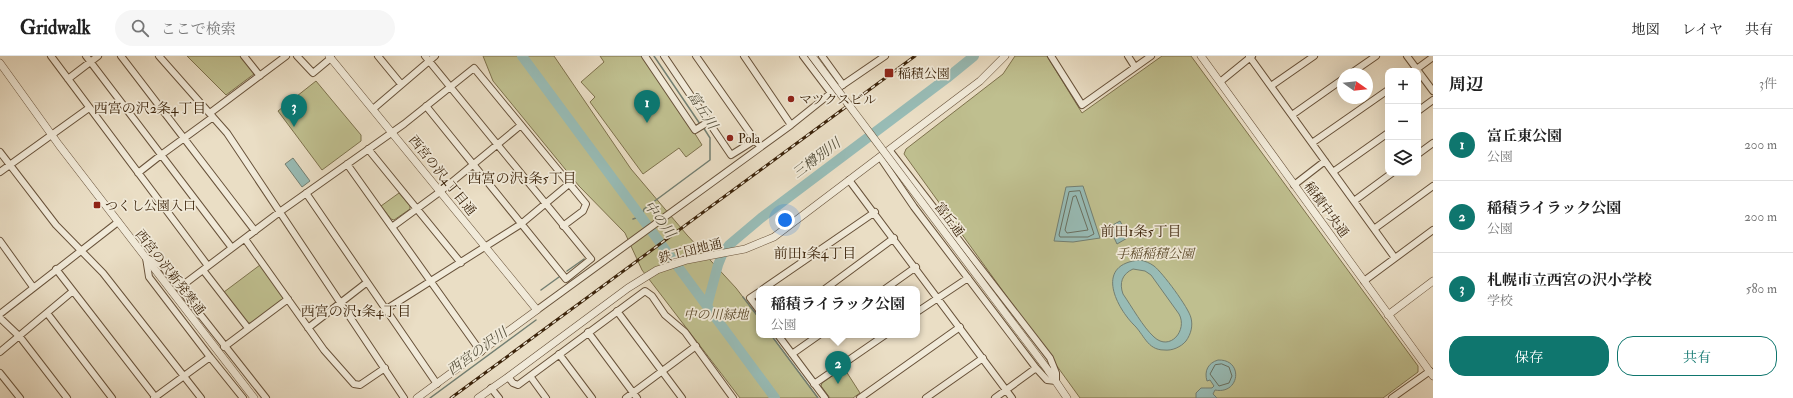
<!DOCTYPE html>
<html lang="ja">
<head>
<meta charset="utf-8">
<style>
	:root { --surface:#fff; --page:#f6f6f6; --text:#222; --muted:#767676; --line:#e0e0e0; --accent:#0f766e }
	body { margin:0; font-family:"IM FELL Double Pica","Noto Serif JP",serif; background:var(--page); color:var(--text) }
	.controls { position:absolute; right:12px; top:12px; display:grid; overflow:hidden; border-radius:8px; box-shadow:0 4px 16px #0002 }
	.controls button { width:36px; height:36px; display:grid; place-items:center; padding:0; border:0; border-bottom:1px solid var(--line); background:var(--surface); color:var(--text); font:20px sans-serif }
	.compass { position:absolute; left:1337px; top:12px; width:36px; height:36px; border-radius:50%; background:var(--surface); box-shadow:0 4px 16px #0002; rotate:104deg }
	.you { position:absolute; left:785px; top:164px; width:14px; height:14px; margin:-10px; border:3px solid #fff; border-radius:50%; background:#1a73e8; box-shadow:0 0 0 6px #1a73e833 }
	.badge { display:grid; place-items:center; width:26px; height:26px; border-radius:50%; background:var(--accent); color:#fff; font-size:13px; font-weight:700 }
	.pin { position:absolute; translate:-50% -33px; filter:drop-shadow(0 1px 2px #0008) }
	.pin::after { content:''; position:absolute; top:21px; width:14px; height:12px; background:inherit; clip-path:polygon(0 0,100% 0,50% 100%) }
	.popup { position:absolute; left:756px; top:230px; width:164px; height:52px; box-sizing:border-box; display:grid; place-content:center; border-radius:8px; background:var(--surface); filter:drop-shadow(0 1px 3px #0005); font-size:13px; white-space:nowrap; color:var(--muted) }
	.popup b { font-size:15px; color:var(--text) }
	.popup::after { content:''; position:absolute; left:50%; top:100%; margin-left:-8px; border:8px solid transparent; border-top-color:var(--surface) }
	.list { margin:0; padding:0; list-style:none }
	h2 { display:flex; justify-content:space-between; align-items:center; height:52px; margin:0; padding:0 16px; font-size:17px }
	h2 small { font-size:13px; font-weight:400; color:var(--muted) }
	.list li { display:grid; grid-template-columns:26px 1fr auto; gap:12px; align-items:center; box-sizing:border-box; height:72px; padding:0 16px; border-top:1px solid var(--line) }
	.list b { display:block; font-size:15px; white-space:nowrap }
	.list p { margin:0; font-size:13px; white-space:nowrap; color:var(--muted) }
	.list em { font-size:13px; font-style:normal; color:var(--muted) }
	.actions { display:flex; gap:8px; padding:12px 16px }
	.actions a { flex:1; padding:9px 0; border:1px solid var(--accent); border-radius:16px; text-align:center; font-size:14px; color:var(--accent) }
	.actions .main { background:var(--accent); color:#fff }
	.icon { flex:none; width:22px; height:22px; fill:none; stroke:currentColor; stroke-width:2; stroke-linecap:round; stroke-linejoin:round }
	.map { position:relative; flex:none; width:1433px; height:342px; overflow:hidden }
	header { display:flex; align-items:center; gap:24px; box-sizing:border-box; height:56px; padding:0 20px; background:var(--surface); border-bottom:1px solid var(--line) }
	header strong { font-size:19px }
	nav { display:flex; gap:22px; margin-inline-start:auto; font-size:14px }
	.search { width:280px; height:36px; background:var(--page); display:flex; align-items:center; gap:10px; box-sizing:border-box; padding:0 14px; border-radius:22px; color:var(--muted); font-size:15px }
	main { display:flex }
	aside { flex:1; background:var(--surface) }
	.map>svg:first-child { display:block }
	.green { fill:#bfbf8f; stroke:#7e724d }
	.water { fill:#98bcb6; stroke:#737f72; fill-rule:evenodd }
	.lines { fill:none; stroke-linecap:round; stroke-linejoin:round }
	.shore { stroke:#6a7060; stroke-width:1 }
	.stream { stroke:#737f72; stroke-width:1.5 }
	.river { stroke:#98bcb6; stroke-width:10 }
	.minor-casing { stroke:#68523a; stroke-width:8 }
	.tertiary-casing { stroke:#68523a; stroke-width:8 }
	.minor { stroke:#f1ead9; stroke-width:6 }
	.tertiary { stroke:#f1ead9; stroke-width:7 }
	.rail-casing { stroke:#3c240b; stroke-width:3 }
	.rail { stroke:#f1ead9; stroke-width:1.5; stroke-dasharray:4.5; stroke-linecap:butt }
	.tertiary-bridge-casing { stroke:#68523a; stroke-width:8; stroke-linecap:butt }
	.tertiary-bridge { stroke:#f1ead9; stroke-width:7 }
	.poi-dot { fill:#8f2418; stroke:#f1ead9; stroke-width:1.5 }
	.labels { text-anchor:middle; stroke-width:3.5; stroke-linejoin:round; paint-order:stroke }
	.poi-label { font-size:13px; fill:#3c240b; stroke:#f1ead9; text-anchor:start }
	.street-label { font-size:13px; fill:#3c240b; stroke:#f1ead9 }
	.park-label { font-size:13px; font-style:italic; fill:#5d4b2c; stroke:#f1ead9 }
	.neighbourhood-label { font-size:14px; fill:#3c240b; stroke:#f1ead9 }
	.water-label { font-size:14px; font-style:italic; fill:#58523e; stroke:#f1ead9 }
</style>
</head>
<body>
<header>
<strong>Gridwalk</strong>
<div class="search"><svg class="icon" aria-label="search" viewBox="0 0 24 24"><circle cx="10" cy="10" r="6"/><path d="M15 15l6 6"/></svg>ここで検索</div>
<nav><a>地図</a><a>レイヤ</a><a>共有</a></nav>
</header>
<main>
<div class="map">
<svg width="1433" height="342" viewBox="0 0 1433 342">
	<rect width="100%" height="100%" fill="#eadec5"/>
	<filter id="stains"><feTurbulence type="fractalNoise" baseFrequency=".005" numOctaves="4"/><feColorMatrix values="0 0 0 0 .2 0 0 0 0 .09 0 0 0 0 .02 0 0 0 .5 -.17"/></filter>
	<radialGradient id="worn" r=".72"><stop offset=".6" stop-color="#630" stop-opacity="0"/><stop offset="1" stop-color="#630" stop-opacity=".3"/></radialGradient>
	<path class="green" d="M 187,0 L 241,0 L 254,15 L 254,18 L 226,39 Z
		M 483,0 L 554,0 L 631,113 L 687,179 L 736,232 L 759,262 L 759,279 L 771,279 L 818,342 L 740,342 L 642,214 L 625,177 L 579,130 L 493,25 Z
		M 600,0 L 643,0 L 662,25 L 702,89 L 686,101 L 679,92 L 643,118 L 590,46 L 595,41 L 581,26 L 604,6 Z
		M 1015,0 L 1047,0 L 1082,57 L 1162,0 L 1191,0 L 1418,310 L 1418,316 L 1383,342 L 1080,342 L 904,98 L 906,93 L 1003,18 Z
		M 316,25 L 361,79 L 361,85 L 322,114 L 278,55 Z
		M 399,137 L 410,150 L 410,153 L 394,164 L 391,163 L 381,150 Z
		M 260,209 L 283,241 L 282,244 L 251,267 L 248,267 L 224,236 Z
		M 844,312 L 860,337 L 853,342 L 830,342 L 821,330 L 822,327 Z"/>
	<path class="water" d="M 293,102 L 310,125 L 302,131 L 285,108 Z
		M 1083,130 L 1100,182 L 1073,186 L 1054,185 L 1066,131 Z
		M 1120,165 L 1129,181 L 1117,188 L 1109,171 Z
		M 1140,204 C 1145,205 1150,207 1154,210 C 1162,216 1189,252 1191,262 C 1193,270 1191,278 1186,285 C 1181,291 1172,295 1164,294 C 1147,294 1144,278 1133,268 C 1115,249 1095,208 1140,204 ZM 1133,213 L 1145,215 L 1151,219 L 1179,258 C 1188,274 1170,296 1154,281 C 1143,271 1132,251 1123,238 C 1119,227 1122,218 1133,213 Z
		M 1218,304 C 1244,303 1240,339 1215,334 L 1213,338 L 1217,342 L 1196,342 L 1196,337 L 1201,332 L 1212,332 L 1214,330 L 1210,324 L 1207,325 C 1204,315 1208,307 1218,304 Z"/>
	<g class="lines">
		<path class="shore" d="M 1080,135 L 1094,178 L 1088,181 L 1060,181 L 1059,179 L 1069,136 Z
			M 1076,140 L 1088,174 L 1067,177 L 1065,174 L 1073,141 Z
			M 1222,308 L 1229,311 L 1232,320 L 1229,327 L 1219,330 L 1210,318 L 1215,309 Z"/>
		<path class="stream" d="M 654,0 L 700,68
			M 652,147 L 710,104 L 710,82 L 703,71
			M 633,163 L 642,160 L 644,153 L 648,150
			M 567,215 L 584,203
			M 541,234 L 559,221
			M 743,241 L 759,262
			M 771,279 L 818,342
			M 430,342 L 536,264"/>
		<path class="river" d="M 522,0 L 775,342
			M 707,250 L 718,209 L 722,199 L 729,189 L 761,162 L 947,22 L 974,0"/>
		<g class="minor-casing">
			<path id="minor" d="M 51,0 L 208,210
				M 86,0 L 232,192
				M 121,0 L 255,175
				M 159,0 L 227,77 L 404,342
				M 244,0 L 260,20
				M 297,0 L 313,17 L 331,2
				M 378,0 L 401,28
				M 425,0 L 591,203 L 566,223 L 426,50
				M 645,0 L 695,74 L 708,66
				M 664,0 L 731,99 L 755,84
				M 696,0 L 757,87
				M 744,0 L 791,69
				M 803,0 L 831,37
				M 822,0 L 843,29
				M 1051,0 L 1082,49 L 1151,0
				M 1128,0 L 1135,11
				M 1249,0 L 1395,202
				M 1407,0 L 1433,35
				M 1414,15 L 1433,1
				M 1350,18 L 1376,0
				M 68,23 L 98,0
				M 1220,26 L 1252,0
				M 1271,30 L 1314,0
				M 373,53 L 435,0
				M 1418,55 L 1433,44
				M 210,57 L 286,0
				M 1292,59 L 1343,23
				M 1312,87 L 1388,34
				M 368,93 L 461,207
				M 0,96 L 56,169 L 103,217 L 201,342
				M 1418,98 L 1433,87
				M 880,101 L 914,151 L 1036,312 L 1047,324 L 1056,325 L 1056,317 L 1050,302 L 890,95
				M 347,108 L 481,296
				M 0,116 L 89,52
				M 1333,116 L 1388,77
				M 138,117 L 161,99 L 213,61
				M 849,124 L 1012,342
				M 1294,129 L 1325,105
				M 306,137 L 437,328
				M 1354,145 L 1392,117
				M 392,171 L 441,135 L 521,69
				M 1374,173 L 1433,130
				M 245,183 L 324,294 L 354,328 L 360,329 L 385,312
				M 0,185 L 33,231
				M 146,202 L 149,221 L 210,301 L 243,342
				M 147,202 L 162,210 L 266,342
				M 56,213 L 156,342
				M 203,214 L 248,272
				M 1364,225 L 1433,174
				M 179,232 L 281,155 L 404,68 L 474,12 L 586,148 L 583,155 L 563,170
				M 763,233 L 875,156
				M 825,233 L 894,182
				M 885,233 L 916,211
				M 759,236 L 750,242 L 759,254
				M 385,254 L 521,168 L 569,128
				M 537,254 L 791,69 L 831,37 L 885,0
				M 617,255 L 682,342
				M 917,256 L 968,222
				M 47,257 L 112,342
				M 0,258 L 118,166
				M 0,262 L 20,281 L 67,342
				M 308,272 L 366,227
				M 588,276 L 637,342
				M 778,279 L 825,342
				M 224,291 L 288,243
				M 0,296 L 73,235
				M 559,298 L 592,342
				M 792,298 L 819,279
				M 0,317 L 20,342
				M 530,320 L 546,342
				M 508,321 L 513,327 L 518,329 L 645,235 L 652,240 L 665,259 L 685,276 L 733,342
				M 814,328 L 885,279
				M 491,332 L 499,342
				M 154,342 L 210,301
				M 626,342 L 696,290
				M 860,342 L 960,271
				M 926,342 L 983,302
				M 995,342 L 1036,312
				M 1392,342 L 1430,315"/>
		</g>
		<g class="tertiary-casing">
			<path id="tertiary" d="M 329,0 L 537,254 L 417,342
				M 1201,0 L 1433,320
				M 0,7 L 59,89 L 254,342
				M 1388,259 L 1433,225
				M 1048,314 L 1067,342
				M 478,342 L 508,321 L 628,232 L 657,214 L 687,204 L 745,193 L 774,181 L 980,25 L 1005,0"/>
		</g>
		<use href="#minor" class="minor"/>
		<use href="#tertiary" class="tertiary"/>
		<g class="rail-casing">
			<path id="rail" d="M 451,342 L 915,0"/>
		</g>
		<use href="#rail" class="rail"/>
		<g class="tertiary-bridge-casing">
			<path id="tertiary-bridge" d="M 812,0 L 1048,314"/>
		</g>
		<use href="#tertiary-bridge" class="tertiary-bridge"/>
	</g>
	<g class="poi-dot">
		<rect x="884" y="12" width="10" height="10" rx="2"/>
		<circle cx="791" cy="43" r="4"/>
		<circle cx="730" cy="82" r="4"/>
		<rect x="93" y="145" width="8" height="8" rx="2"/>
	</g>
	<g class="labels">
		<g class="poi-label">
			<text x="898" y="22">稲積公園</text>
			<text x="799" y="48">マツクスビル</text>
			<text x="738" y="87">Pola</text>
			<text x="105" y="154">つくし公園入口</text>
		</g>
		<g class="street-label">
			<text transform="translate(443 119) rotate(51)" y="5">西宮の沢4丁目通</text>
			<text transform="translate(1327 153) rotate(54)" y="5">稲積中央通</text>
			<text transform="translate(950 163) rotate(53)" y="5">富丘通</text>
			<text transform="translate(690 194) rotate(-14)" y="5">鉄工団地通</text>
			<text transform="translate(171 216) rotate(52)" y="5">西宮の沢新発寒通</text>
		</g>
		<g class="park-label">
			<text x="1155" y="202">手稲稲積公園</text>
			<text x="716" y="263">中の川緑地</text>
		</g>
		<g class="neighbourhood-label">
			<text x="150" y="57">西宮の沢2条4丁目</text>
			<text x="522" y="127">西宮の沢1条5丁目</text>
			<text x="1141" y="180">前田1条5丁目</text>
			<text x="815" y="202">前田1条4丁目</text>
			<text x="356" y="260">西宮の沢1条4丁目</text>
		</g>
		<g class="water-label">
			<text transform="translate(703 54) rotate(57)" y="5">富丘川</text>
			<text transform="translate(816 102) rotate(-37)" y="5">三樽別川</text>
			<text transform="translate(660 163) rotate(54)" y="5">中の川</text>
			<text transform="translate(477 295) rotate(-36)" y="5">西宮の沢川</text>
		</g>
	</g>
	<rect width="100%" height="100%" filter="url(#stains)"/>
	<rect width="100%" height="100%" fill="url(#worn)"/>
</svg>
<div class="controls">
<button>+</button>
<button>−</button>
<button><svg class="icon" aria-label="layers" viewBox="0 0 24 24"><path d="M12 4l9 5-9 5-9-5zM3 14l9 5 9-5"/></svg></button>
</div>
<svg class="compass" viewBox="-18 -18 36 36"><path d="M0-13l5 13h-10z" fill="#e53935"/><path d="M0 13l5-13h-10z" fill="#767676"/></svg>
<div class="you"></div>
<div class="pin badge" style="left:647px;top:67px">1</div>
<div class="pin badge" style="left:838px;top:328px">2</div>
<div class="popup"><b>稲積ライラック公園</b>公園</div>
<div class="pin badge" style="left:294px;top:71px">3</div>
</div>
<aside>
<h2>周辺<small>3件</small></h2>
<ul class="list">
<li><span class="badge">1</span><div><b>富丘東公園</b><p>公園</p></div><em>200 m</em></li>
<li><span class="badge">2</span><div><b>稲積ライラック公園</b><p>公園</p></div><em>200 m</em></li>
<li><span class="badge">3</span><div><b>札幌市立西宮の沢小学校</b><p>学校</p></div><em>580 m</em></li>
</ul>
<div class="actions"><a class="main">保存</a><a>共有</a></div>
</aside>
</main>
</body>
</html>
